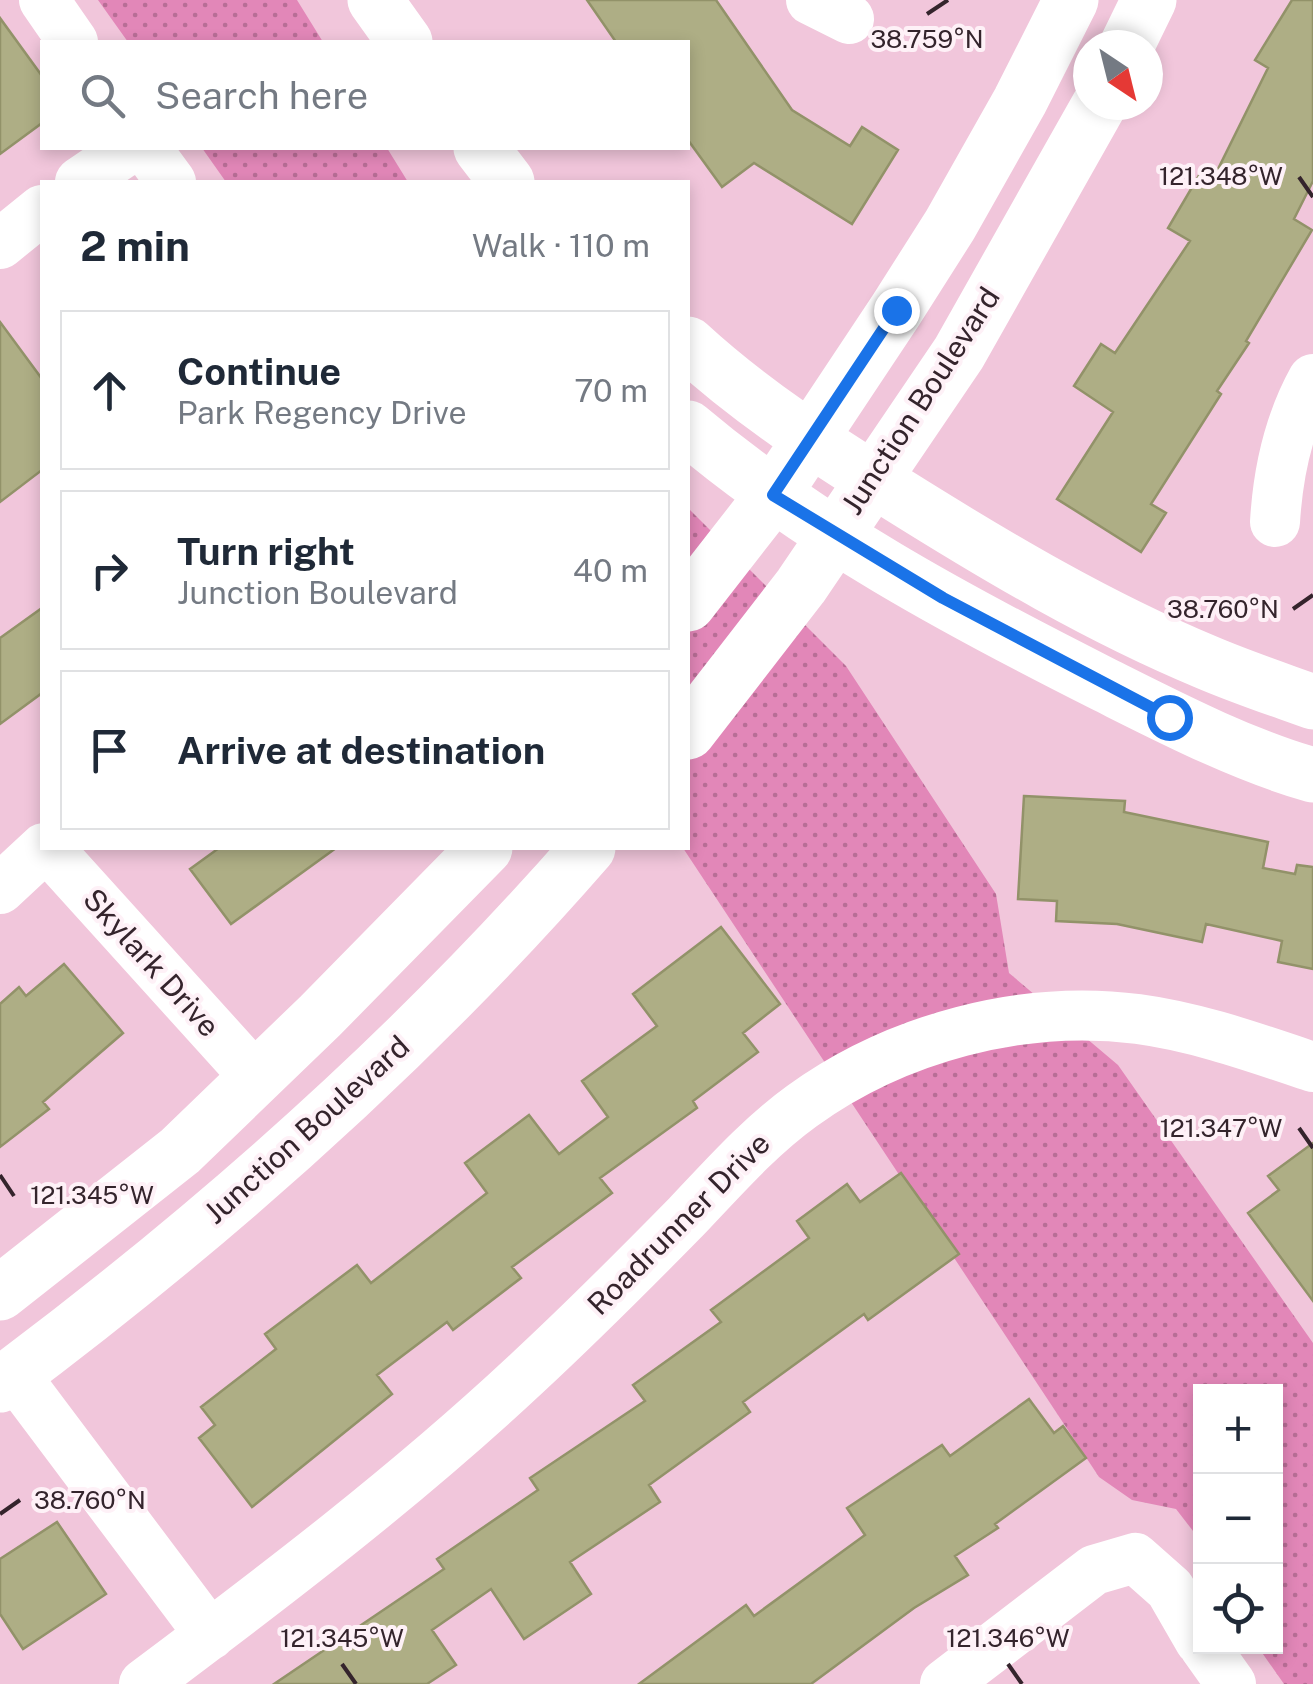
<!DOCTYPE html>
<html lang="en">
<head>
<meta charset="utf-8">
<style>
	:root { --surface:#fff; --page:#f6f6f7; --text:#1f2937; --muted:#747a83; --line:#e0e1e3 }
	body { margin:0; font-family:"Public Sans",sans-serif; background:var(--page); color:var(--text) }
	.controls { position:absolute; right:30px; bottom:30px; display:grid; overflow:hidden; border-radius:0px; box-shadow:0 5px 15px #0003 }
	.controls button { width:90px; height:90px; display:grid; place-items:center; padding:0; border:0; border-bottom:2px solid var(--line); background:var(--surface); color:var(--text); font:50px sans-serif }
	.compass { position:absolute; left:1073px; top:30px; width:90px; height:90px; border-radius:50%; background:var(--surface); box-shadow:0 5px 15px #0003; rotate:145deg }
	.stop { position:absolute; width:30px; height:30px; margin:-22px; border:8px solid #1a73e8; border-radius:50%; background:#fff }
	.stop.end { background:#1a73e8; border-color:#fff; box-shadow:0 2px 10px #0008 }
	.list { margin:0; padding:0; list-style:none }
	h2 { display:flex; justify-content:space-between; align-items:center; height:130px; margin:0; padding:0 40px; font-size:42px }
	h2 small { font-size:32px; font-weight:400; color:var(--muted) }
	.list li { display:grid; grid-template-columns:65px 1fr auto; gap:30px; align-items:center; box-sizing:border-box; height:160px; margin:0 20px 20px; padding:0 20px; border:2px solid var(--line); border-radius:0px }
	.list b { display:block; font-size:38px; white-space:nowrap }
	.list p { margin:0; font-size:32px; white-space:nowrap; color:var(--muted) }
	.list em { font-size:32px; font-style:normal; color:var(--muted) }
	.icon { flex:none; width:55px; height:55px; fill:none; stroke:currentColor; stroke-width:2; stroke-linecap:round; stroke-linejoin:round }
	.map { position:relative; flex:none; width:1313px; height:1684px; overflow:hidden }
	.search { position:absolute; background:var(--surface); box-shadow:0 5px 15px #0003; left:40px; top:40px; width:650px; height:110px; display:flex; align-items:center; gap:25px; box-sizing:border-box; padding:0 35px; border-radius:0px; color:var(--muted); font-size:38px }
	.panel { position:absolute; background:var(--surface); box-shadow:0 5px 15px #0003; left:40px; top:180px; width:650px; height:670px; border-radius:0px }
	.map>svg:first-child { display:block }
	.park { fill:url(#park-dots) }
	.building { fill:#aeae85; stroke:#929269; stroke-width:2.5 }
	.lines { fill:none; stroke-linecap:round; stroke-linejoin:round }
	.street { stroke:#fff; stroke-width:50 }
	.secondary { stroke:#fff; stroke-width:55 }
	.route { stroke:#1a73e8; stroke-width:12 }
	.ticks { fill:none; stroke:#34242c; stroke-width:4 }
	.labels { text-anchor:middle; stroke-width:8; stroke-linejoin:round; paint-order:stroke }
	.street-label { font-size:30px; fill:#34242c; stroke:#fef1f7 }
	.ticks-label { font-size:25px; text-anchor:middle; fill:#34242c; stroke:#fef1f7; stroke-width:8; stroke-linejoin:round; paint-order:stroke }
</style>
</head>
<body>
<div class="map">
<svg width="1313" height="1684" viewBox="0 0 1313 1684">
	<defs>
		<pattern id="park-dots" width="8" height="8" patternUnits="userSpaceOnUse" patternTransform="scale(2.5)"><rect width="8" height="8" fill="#e287b8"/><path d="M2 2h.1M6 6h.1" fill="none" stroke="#b86e96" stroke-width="1.8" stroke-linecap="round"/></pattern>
	</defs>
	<rect width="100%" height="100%" fill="#f1c6db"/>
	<path class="park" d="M 98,0 L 297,0 L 323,42 L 128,42 Z
		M 202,148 L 387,148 L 408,182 L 226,182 Z
		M 688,508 L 846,666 L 996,894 L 1009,973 L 1118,1065 L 1313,1343 L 1313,1684 L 1284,1684 L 1258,1647 L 1276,1646 L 1276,1392 L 1200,1392 L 1200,1540 L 1176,1509 L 1132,1500 L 1099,1477 L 683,848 L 688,848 Z"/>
	<path class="building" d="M 587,0 L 716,0 L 792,110 L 850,146 L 862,127 L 898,150 L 852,224 L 754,163 L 722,187 L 688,140 L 688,42 L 616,42 Z
		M 1292,0 L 1313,0 L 1313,181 L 1294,219 L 1312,230 L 1246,341 L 1249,343 L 1217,391 L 1221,394 L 1151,504 L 1166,513 L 1141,552 L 1057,499 L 1113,412 L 1074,386 L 1101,344 L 1115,353 L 1190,241 L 1168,228 L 1204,167 L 1216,173 L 1268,68 L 1255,60 Z
		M 0,18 L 42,76 L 42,123 L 0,154 Z
		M 0,322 L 42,379 L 42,470 L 0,502 Z
		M 42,608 L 42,693 L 0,724 L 0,638 Z
		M 1024,796 L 1125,801 L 1124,812 L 1268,842 L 1263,868 L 1295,874 L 1297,865 L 1313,867 L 1313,969 L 1278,962 L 1282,941 L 1206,924 L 1202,942 L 1117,924 L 1056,921 L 1057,901 L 1018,899 Z
		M 219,848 L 336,848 L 231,924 L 190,869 Z
		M 721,927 L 780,1004 L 743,1033 L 758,1052 L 693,1101 L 697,1108 L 600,1178 L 612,1193 L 512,1267 L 521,1278 L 453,1330 L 447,1322 L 377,1375 L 392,1394 L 252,1507 L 199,1438 L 215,1425 L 201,1407 L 276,1349 L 265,1334 L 357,1265 L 371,1283 L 487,1193 L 465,1163 L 529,1115 L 559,1154 L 608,1117 L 582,1081 L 657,1026 L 633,994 Z
		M 64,964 L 123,1033 L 43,1102 L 49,1109 L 0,1147 L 0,1004 L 19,987 L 26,996 Z
		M 1313,1143 L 1313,1301 L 1248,1213 L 1279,1190 L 1268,1176 Z
		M 901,1173 L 959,1254 L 868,1320 L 864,1314 L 743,1402 L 750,1412 L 649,1485 L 660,1502 L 570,1562 L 591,1594 L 524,1639 L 491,1589 L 432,1630 L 456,1665 L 427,1684 L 274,1684 L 444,1569 L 437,1559 L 538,1490 L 530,1478 L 645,1401 L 633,1385 L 721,1322 L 711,1310 L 809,1238 L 797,1221 L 847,1184 L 860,1202 Z
		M 1029,1399 L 1054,1433 L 1063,1426 L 1086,1458 L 995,1524 L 998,1528 L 955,1556 L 968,1575 L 914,1608 L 811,1684 L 639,1684 L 746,1605 L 754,1616 L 865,1535 L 847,1508 L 942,1445 L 950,1456 Z
		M 57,1522 L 106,1594 L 23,1649 L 0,1614 L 0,1559 Z"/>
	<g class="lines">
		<path class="street" d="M 44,0 L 73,42
			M 811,0 L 849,19
			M 146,148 L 171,182
			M 80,182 L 130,148
			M 0,244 L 42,210
			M 1275,522 C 1278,471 1288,424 1313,379
			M 48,848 L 256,1078
			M 0,889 L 44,848
			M 14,1374 L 210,1635
			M 1204,1646 L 1231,1684
			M 144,1684 C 275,1586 405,1487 525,1375 C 581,1323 634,1270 687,1216 C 723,1178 759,1137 802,1106 C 896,1038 1022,1004 1138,1019 C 1198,1027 1256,1048 1313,1067
			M 945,1684 L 1094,1570 L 1135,1558 L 1170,1589 L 1200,1641"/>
		<path class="secondary" d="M 375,0 L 405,42
			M 1127,45 L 1149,0
			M 481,148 L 507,182
			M 688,344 C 751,402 825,450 898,495 C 997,557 1098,617 1206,662 C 1241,677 1277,689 1313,702
			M 688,428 C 811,532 958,611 1103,684 C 1169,717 1242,755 1313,775
			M 688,604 L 773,495 L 896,310 L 950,225 L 1020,101 L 1071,0
			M 688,732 L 801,586 L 959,353 L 1099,105
			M 0,1293 L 180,1151 L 320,1016 L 485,848
			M 0,1385 C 214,1225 413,1049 588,848"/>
	</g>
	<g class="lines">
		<path class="route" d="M 896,310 L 773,495 L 943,598 L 1169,717"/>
	</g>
	<path class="ticks" d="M 927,14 L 948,0M 1299,177 L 1313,197M 1293,609 L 1313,595M 1299,1128 L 1313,1148M 0,1175 L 14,1196M 0,1514 L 20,1500M 342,1664 L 356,1684M 1008,1664 L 1022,1684"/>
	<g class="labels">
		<g class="street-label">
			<text transform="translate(921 401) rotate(-57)" y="10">Junction Boulevard</text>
			<text transform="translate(151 963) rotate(48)" y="10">Skylark Drive</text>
			<text transform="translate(307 1130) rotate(-42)" y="10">Junction Boulevard</text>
			<text transform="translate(679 1224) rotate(-45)" y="10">Roadrunner Drive</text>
		</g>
	</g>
	<g class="ticks-label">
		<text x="927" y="48">38.759°N</text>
		<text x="1221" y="185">121.348°W</text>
		<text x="1223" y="618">38.760°N</text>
		<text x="1221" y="1137">121.347°W</text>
		<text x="92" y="1204">121.345°W</text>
		<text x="90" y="1509">38.760°N</text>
		<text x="342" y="1647">121.345°W</text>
		<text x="1008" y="1647">121.346°W</text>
	</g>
</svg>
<div class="controls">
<button>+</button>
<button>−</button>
<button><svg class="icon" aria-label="locate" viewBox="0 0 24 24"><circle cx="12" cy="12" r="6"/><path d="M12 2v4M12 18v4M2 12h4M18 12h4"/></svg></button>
</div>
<svg class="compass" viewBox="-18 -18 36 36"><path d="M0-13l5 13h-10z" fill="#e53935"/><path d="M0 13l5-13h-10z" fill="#747a83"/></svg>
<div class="stop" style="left:1169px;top:717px"></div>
<div class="stop end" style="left:896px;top:310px"></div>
<div class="search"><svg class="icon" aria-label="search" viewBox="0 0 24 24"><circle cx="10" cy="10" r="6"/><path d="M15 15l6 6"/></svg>Search here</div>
<section class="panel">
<h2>2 min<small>Walk · 110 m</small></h2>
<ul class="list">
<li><svg class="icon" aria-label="ahead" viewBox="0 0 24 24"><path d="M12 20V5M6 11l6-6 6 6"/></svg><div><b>Continue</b><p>Park Regency Drive</p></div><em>70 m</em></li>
<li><svg class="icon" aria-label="right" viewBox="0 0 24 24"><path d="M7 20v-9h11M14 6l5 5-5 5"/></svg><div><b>Turn right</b><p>Junction Boulevard</p></div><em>40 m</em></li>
<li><svg class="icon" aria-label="arrive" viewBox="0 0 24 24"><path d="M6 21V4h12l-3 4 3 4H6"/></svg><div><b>Arrive at destination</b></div></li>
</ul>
</section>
</div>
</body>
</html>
